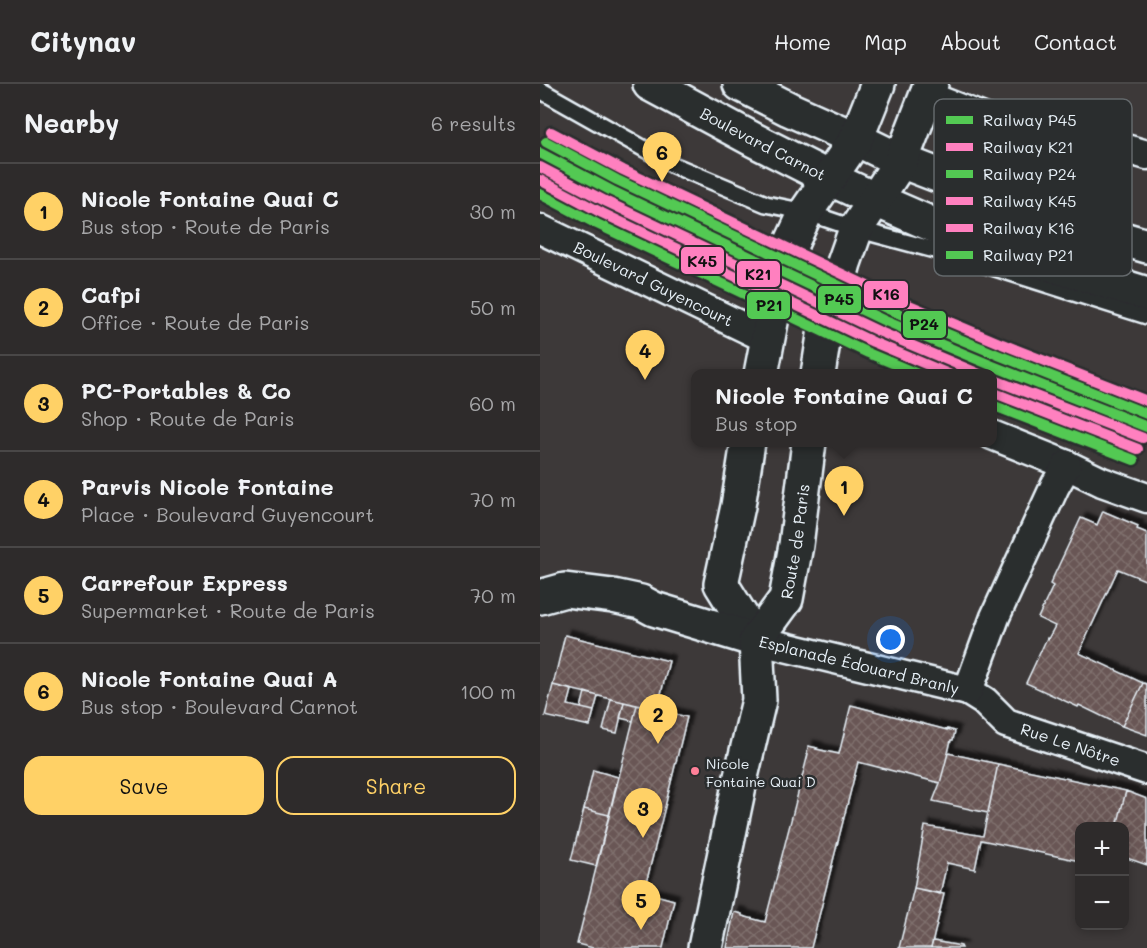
<!DOCTYPE html>
<html lang="en">
<head>
<meta charset="utf-8">
<style>
	:root { --surface:#2e2b2b; --page:#3a3737; --text:#f1f3f6; --muted:#a7a7a9; --line:#494747; --accent:#ffd166 }
	body { margin:0; font-family:Mali,sans-serif; background:var(--page); color:var(--text) }
	.controls { position:absolute; right:18px; bottom:18px; display:grid; overflow:hidden; border-radius:12px; box-shadow:0 3px 9px #0003 }
	.controls button { width:54px; height:54px; display:grid; place-items:center; padding:0; border:0; border-bottom:2px solid var(--line); background:var(--surface); color:var(--text); font:30px sans-serif }
	.you { position:absolute; left:351px; top:556px; width:21px; height:21px; margin:-15px; border:4px solid #fff; border-radius:50%; background:#1a73e8; box-shadow:0 0 0 9px #1a73e833 }
	.badge { display:grid; place-items:center; width:39px; height:39px; border-radius:50%; background:var(--accent); color:#111; font-size:20px; font-weight:700 }
	.pin { position:absolute; translate:-50% -50px; filter:drop-shadow(0 2px 3px #0008) }
	.pin::after { content:''; position:absolute; top:32px; width:21px; height:18px; background:inherit; clip-path:polygon(0 0,100% 0,50% 100%) }
	.popup { position:absolute; left:151px; top:285px; width:306px; height:78px; box-sizing:border-box; display:grid; place-content:center; border-radius:12px; background:var(--surface); filter:drop-shadow(0 2px 4px #0005); font-size:20px; white-space:nowrap; color:var(--muted) }
	.popup b { font-size:22px; color:var(--text) }
	.popup::after { content:''; position:absolute; left:50%; top:100%; margin-left:-12px; border:12px solid transparent; border-top-color:var(--surface) }
	.list { margin:0; padding:0; list-style:none }
	h2 { display:flex; justify-content:space-between; align-items:center; height:78px; margin:0; padding:0 24px; font-size:26px }
	h2 small { font-size:20px; font-weight:400; color:var(--muted) }
	.list li { display:grid; grid-template-columns:39px 1fr auto; gap:18px; align-items:center; box-sizing:border-box; height:96px; padding:0 24px; border-top:2px solid var(--line) }
	.list b { display:block; font-size:22px; white-space:nowrap }
	.list p { margin:0; font-size:20px; white-space:nowrap; color:var(--muted) }
	.list em { font-size:20px; font-style:normal; color:var(--muted) }
	.actions { display:flex; gap:12px; padding:18px 24px }
	.actions a { flex:1; padding:14px 0; border:2px solid var(--accent); border-radius:18px; text-align:center; font-size:21px; color:var(--accent) }
	.actions .main { background:var(--accent); color:#111 }
	.map { position:relative; flex:none; width:607px; height:864px; overflow:hidden }
	header { display:flex; align-items:center; gap:36px; box-sizing:border-box; height:84px; padding:0 30px; background:var(--surface); border-bottom:2px solid var(--line) }
	header strong { font-size:28px }
	nav { display:flex; gap:33px; margin-inline-start:auto; font-size:21px }
	main { display:flex }
	aside { flex:1; background:var(--surface) }
	.map>svg:first-child { display:block }
	.building { fill:url(#building-cross-hatch); stroke:#e8f1f8; stroke-width:1.5; filter:url(#shadow) }
	.lines { fill:none; stroke-linecap:round; stroke-linejoin:round }
	.service-casing { stroke:#e8f1f8; stroke-width:20 }
	.minor-casing { stroke:#e8f1f8; stroke-width:33 }
	.secondary-casing { stroke:#e8f1f8; stroke-width:38 }
	.service { stroke:#2a2d2e; stroke-width:15 }
	.minor { stroke:#2a2d2e; stroke-width:28 }
	.secondary { stroke:#2a2d2e; stroke-width:33 }
	.rail-1-casing { stroke:#2a2d2e; stroke-width:15 }
	.rail-2-casing { stroke:#2a2d2e; stroke-width:15 }
	.rail-3-casing { stroke:#2a2d2e; stroke-width:15 }
	.rail-4-casing { stroke:#2a2d2e; stroke-width:15 }
	.rail-5-casing { stroke:#2a2d2e; stroke-width:15 }
	.rail-6-casing { stroke:#2a2d2e; stroke-width:15 }
	.rail-1 { stroke:#53c953; stroke-width:10 }
	.rail-2 { stroke:#ff80bf; stroke-width:10 }
	.rail-3 { stroke:#53c953; stroke-width:10 }
	.rail-4 { stroke:#ff80bf; stroke-width:10 }
	.rail-5 { stroke:#ff80bf; stroke-width:10 }
	.rail-6 { stroke:#53c953; stroke-width:10 }
	.bus-dot { fill:#ff8098; stroke:#2a2d2e; stroke-width:2 }
	.labels { text-anchor:middle; stroke-width:5; stroke-linejoin:round; paint-order:stroke }
	.bus-label { font-size:14px; fill:#e8f1f8; stroke:#2a2d2e; text-anchor:start }
	.street-label { font-size:16px; fill:#e8f1f8; stroke:#2a2d2e }
	.key { fill:#2a2d2e; stroke:#63686b; stroke-width:1.5 }
	.key-label { font-size:16px; fill:#e8f1f8 }
	.line-badge { stroke:#2a2d2e; stroke-width:2 }
	.pale-badge-label { font-size:16px; text-anchor:middle; font-weight:bold; fill:#111 }
</style>
</head>
<body>
<header>
<strong>Citynav</strong>
<nav><a>Home</a><a>Map</a><a>About</a><a>Contact</a></nav>
</header>
<main>
<aside>
<h2>Nearby<small>6 results</small></h2>
<ul class="list">
<li><span class="badge">1</span><div><b>Nicole Fontaine Quai C</b><p>Bus stop · Route de Paris</p></div><em>30 m</em></li>
<li><span class="badge">2</span><div><b>Cafpi</b><p>Office · Route de Paris</p></div><em>50 m</em></li>
<li><span class="badge">3</span><div><b>PC-Portables &amp; Co</b><p>Shop · Route de Paris</p></div><em>60 m</em></li>
<li><span class="badge">4</span><div><b>Parvis Nicole Fontaine</b><p>Place · Boulevard Guyencourt</p></div><em>70 m</em></li>
<li><span class="badge">5</span><div><b>Carrefour Express</b><p>Supermarket · Route de Paris</p></div><em>70 m</em></li>
<li><span class="badge">6</span><div><b>Nicole Fontaine Quai A</b><p>Bus stop · Boulevard Carnot</p></div><em>100 m</em></li>
</ul>
<div class="actions"><a class="main">Save</a><a>Share</a></div>
</aside>
<div class="map">
<svg width="607" height="864" viewBox="0 0 607 864">
	<defs>
		<pattern id="building-cross-hatch" width="8" height="8" patternUnits="userSpaceOnUse" patternTransform="scale(1.5)"><rect width="8" height="8" fill="#695654"/><path d="M0 0l8 8M0 8l8-8" fill="none" stroke="#7e6f6d"/></pattern>
		<filter id="shadow"><feDropShadow dx="5.5" dy="-5.5" stdDeviation="1.5" flood-color="#0009"/></filter>
	</defs>
	<rect width="100%" height="100%" fill="#3d3939"/>
	<filter id="ink" filterUnits="userSpaceOnUse"><feTurbulence type="fractalNoise" baseFrequency=".0167" numOctaves="2"/><feDisplacementMap in="SourceGraphic" scale="12" xChannelSelector="R" yChannelSelector="G"/><feConvolveMatrix kernelMatrix="1 2 1 2 8 2 1 2 1" color-interpolation-filters="sRGB"/></filter>
	<g filter="url(#ink)">
		<path class="building" d="M 563,427 L 598,442 L 597,445 L 607,449 L 607,497 L 578,485 L 539,569 L 603,599 L 582,642 L 539,621 L 538,623 L 486,599 L 507,554 L 508,555 L 515,542 L 498,534 L 513,502 L 510,500 L 541,434 L 557,441 Z
			M 25,551 L 129,577 L 117,626 L 13,601 Z
			M 603,599 L 607,600 L 607,651 L 582,642 Z
			M 13,601 L 32,606 L 28,621 L 54,627 L 50,642 L 5,632 Z
			M 45,608 L 58,612 L 54,627 L 41,624 Z
			M 71,615 L 84,618 L 77,649 L 63,646 Z
			M 84,618 L 97,621 L 93,637 L 80,634 Z
			M 97,621 L 147,633 L 104,808 L 134,816 L 123,864 L 53,864 L 37,860 Z
			M 311,621 L 407,646 L 407,645 L 415,647 L 413,656 L 411,656 L 408,669 L 400,699 L 318,678 L 271,864 L 187,864 L 194,828 L 202,830 L 202,832 L 225,838 L 268,670 L 267,670 L 268,662 L 277,664 L 276,665 L 299,670 Z
			M 408,669 L 458,680 L 448,729 L 393,717 L 400,699 Z
			M 458,680 L 586,707 L 577,742 L 540,742 L 540,777 L 441,756 L 435,785 L 407,779 L 400,810 L 374,804 L 385,742 L 443,752 Z
			M 53,686 L 78,693 L 69,731 L 44,725 Z
			M 586,707 L 607,715 L 607,781 L 584,773 L 584,742 L 577,742 Z
			M 44,725 L 69,731 L 56,782 L 31,776 Z
			M 374,804 L 404,810 L 391,864 L 359,864 Z
			M 393,857 L 421,862 L 422,864 L 391,864 Z"/>
		<g class="lines">
			<g class="service-casing">
				<path id="service" d="M 0,6 L 133,81 L 226,120 L 266,128 L 316,145 L 417,172 L 607,232
					M 390,6 L 451,30 L 519,46
					M 511,124 L 484,97 L 488,63 L 519,46"/>
			</g>
			<g class="minor-casing">
				<g id="minor">
					<path d="M 519,46 L 607,71"/>
					<path id="s1" d="M 0,145 L 228,255"/>
					<path d="M 452,351 L 527,381 L 562,398 L 607,414"/>
					<path id="s2" d="M 216,556 L 428,607 L 444,617 L 466,639 L 607,686"/>
					<path d="M 428,607 L 455,533 L 515,402 L 527,381"/>
				</g>
			</g>
			<g class="secondary-casing">
				<g id="secondary">
					<path id="s3" d="M 110,0 L 214,56 L 289,94 L 336,116 L 421,153 L 607,210"/>
					<path d="M 200,0 L 249,25 L 316,55 L 361,77 L 465,117 L 525,138 L 607,162"/>
					<path d="M 221,290 L 232,233 L 252,158 L 266,128 L 316,55 L 338,0"/>
					<path d="M 278,290 L 284,252 L 304,179 L 316,145 L 361,77 L 391,0"/>
					<path d="M 208,358 L 198,422 L 181,500 L 216,556"/>
					<path d="M 0,513 L 25,506 L 73,512 L 101,518 L 114,525 L 216,556"/>
					<path id="s4" d="M 165,864 L 200,697 L 219,616 L 216,556 L 246,515 L 256,461 L 269,358"/>
				</g>
			</g>
			<use href="#service" class="service"/>
			<use href="#minor" class="minor"/>
			<use href="#secondary" class="secondary"/>
			<g class="rail-1-casing">
				<path id="rail-1" d="M 0,69 L 72,107 L 343,236 L 453,282 L 607,343"/>
			</g>
			<g class="rail-2-casing">
				<path id="rail-2" d="M 0,83 L 67,118 L 338,247 L 440,290
					M 452,295 L 603,354"/>
			</g>
			<g class="rail-3-casing">
				<path id="rail-3" d="M 6,58 L 77,96 L 348,225 L 458,271 L 607,330"/>
			</g>
			<g class="rail-4-casing">
				<path id="rail-4" d="M 0,96 L 62,129 L 333,258 L 409,290
					M 452,308 L 598,365"/>
			</g>
			<g class="rail-5-casing">
				<path id="rail-5" d="M 11,48 L 83,86 L 353,214 L 462,260 L 607,317"/>
			</g>
			<g class="rail-6-casing">
				<path id="rail-6" d="M 0,110 L 57,140 L 328,269 L 378,290
					M 452,321 L 594,376"/>
			</g>
			<use href="#rail-1" class="rail-1"/>
			<use href="#rail-2" class="rail-2"/>
			<use href="#rail-3" class="rail-3"/>
			<use href="#rail-4" class="rail-4"/>
			<use href="#rail-5" class="rail-5"/>
			<use href="#rail-6" class="rail-6"/>
		</g>
	</g>
	<circle class="bus-dot" cx="155" cy="687" r="5"/>
	<g class="labels">
		<g class="bus-label">
			<text x="166" y="685">Nicole<tspan x="166" dy="18">Fontaine Quai D</tspan></text>
		</g>
		<g class="street-label">
			<text dy="6" stroke="none"><textPath href="#s3" startOffset="128">Boulevard Carnot</textPath></text>
			<text dy="6" stroke="none"><textPath href="#s1" startOffset="126">Boulevard Guyencourt</textPath></text>
			<text dy="6" stroke="none"><textPath href="#s4" startOffset="423">Route de Paris</textPath></text>
			<text dy="6" stroke="none"><textPath href="#s2" startOffset="106">Esplanade Édouard Branly</textPath></text>
			<text dy="6" stroke="none"><textPath href="#s2" startOffset="336">Rue Le Nôtre</textPath></text>
		</g>
	</g>
	<rect x="394" y="15" width="198" height="177" rx="9" class="key"/>
	<rect x="406" y="32" width="27" height="8" fill="#53c953"/>
	<rect x="406" y="59" width="27" height="8" fill="#ff80bf"/>
	<rect x="406" y="86" width="27" height="8" fill="#53c953"/>
	<rect x="406" y="113" width="27" height="8" fill="#ff80bf"/>
	<rect x="406" y="140" width="27" height="8" fill="#ff80bf"/>
	<rect x="406" y="167" width="27" height="8" fill="#53c953"/>
	<g class="key-label">
		<text x="443" y="42">Railway P45</text>
		<text x="443" y="69">Railway K21</text>
		<text x="443" y="96">Railway P24</text>
		<text x="443" y="123">Railway K45</text>
		<text x="443" y="150">Railway K16</text>
		<text x="443" y="177">Railway P21</text>
	</g>
	<g class="line-badge">
		<rect x="140" y="162" width="45" height="29" rx="6" fill="#ff80bf"/>
		<rect x="196" y="176" width="45" height="28" rx="6" fill="#ff80bf"/>
		<rect x="323" y="196" width="46" height="29" rx="6" fill="#ff80bf"/>
		<rect x="277" y="201" width="45" height="29" rx="6" fill="#53c953"/>
		<rect x="206" y="207" width="45" height="29" rx="6" fill="#53c953"/>
		<rect x="362" y="226" width="45" height="29" rx="6" fill="#53c953"/>
	</g>
	<g class="pale-badge-label">
		<text x="162" y="183">K45</text>
		<text x="218" y="196">K21</text>
		<text x="346" y="216">K16</text>
		<text x="299" y="221">P45</text>
		<text x="229" y="227">P21</text>
		<text x="384" y="246">P24</text>
	</g>
</svg>
<div class="controls">
<button>+</button>
<button>−</button>
</div>
<div class="you"></div>
<div class="pin badge" style="left:304px;top:432px">1</div>
<div class="popup"><b>Nicole Fontaine Quai C</b>Bus stop</div>
<div class="pin badge" style="left:118px;top:660px">2</div>
<div class="pin badge" style="left:103px;top:754px">3</div>
<div class="pin badge" style="left:105px;top:296px">4</div>
<div class="pin badge" style="left:101px;top:846px">5</div>
<div class="pin badge" style="left:122px;top:98px">6</div>
</div>
</main>
</body>
</html>
